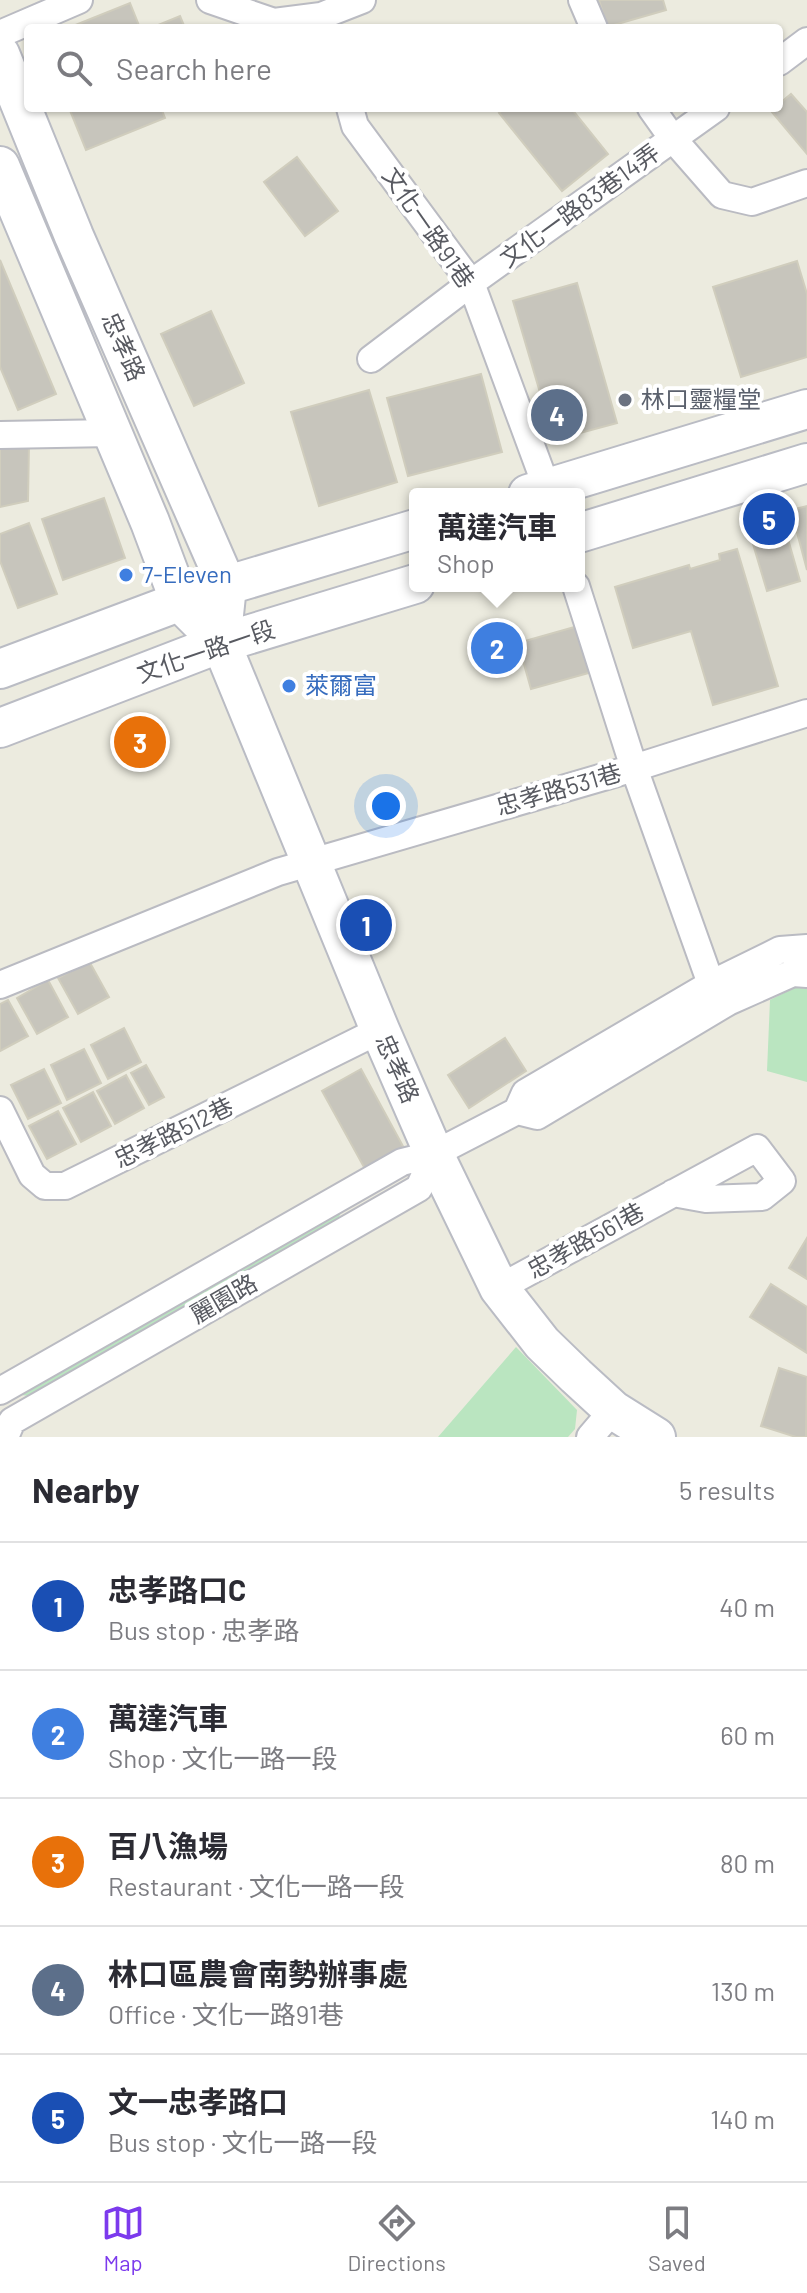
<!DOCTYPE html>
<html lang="en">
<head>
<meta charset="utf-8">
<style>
	:root { --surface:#fff; --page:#f2f2f3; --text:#2b2b33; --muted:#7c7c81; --line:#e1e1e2; --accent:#7c3aed }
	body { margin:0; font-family:Barlow,"Noto Sans TC",sans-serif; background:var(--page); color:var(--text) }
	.you { position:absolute; left:386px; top:806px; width:28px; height:28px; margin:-20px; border:6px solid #fff; border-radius:50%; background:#1a73e8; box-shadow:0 0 0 12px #1a73e833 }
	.badge { display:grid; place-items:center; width:52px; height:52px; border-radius:50%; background:var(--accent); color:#fff; font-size:26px; font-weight:700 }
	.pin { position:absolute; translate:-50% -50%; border:4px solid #fff; box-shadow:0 2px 8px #0006 }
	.popup { position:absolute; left:409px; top:488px; width:176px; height:104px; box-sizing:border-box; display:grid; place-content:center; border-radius:8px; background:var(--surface); filter:drop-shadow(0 2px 6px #0005); font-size:26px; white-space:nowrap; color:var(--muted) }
	.popup b { font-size:30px; color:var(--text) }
	.popup::after { content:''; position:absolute; left:50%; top:100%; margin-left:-16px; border:16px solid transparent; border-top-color:var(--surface) }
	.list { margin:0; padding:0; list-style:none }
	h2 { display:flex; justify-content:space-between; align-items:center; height:104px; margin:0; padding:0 32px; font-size:34px }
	h2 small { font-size:26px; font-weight:400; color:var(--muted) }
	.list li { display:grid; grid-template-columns:52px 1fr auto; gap:24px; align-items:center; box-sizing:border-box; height:128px; padding:0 32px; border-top:2px solid var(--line) }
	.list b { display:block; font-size:30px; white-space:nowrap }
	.list p { margin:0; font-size:26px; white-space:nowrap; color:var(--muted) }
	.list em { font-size:26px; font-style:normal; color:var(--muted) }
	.icon { flex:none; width:44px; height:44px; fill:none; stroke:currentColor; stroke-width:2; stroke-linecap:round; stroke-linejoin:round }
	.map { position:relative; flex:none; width:807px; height:1437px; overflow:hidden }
	.search { position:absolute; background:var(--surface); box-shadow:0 2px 6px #0004; left:24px; right:24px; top:24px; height:88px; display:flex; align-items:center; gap:20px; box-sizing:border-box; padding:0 28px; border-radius:8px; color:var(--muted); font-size:30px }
	.sheet { height:744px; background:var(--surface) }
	nav { display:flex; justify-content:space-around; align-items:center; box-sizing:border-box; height:112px; border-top:2px solid var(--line); background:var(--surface); font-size:22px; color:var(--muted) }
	nav a { display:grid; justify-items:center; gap:4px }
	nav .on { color:var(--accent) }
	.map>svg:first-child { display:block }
	.green { fill:#bae5c0 }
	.building { fill:#c7c5bc; stroke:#d0cdbd; stroke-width:2 }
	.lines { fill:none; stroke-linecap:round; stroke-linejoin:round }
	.street-casing { stroke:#babbc2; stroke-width:30 }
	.secondary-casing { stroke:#babcc4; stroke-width:42 }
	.street { stroke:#fff; stroke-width:26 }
	.secondary { stroke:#fff; stroke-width:38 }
	.worship-dot { fill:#6b7280; stroke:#fff; stroke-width:3 }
	.shop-dot { fill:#3f7fe0; stroke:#fff; stroke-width:3 }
	.labels { text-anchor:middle; stroke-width:8; stroke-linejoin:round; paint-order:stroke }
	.street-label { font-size:24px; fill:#585a61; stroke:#fff }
	.worship-label { font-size:24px; fill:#5b616d; stroke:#fff; text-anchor:start }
	.shop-label { font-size:24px; fill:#366cbe; stroke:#fff; text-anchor:start }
</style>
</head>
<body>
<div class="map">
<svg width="807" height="1437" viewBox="0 0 807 1437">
	<rect width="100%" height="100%" fill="#ecebdf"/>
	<path class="green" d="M 796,987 L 807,989 L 807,1082 L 767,1071 L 770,1000 Z
		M 333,1211 L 341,1212 L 338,1220 L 30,1396 L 21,1395 L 24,1389 Z
		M 516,1347 L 577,1410 L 575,1429 L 568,1437 L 438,1437 Z"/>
	<path class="building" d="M 599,0 L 663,0 L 666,10 L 607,27 Z
		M 130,3 L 140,28 L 68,28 Z
		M 180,16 L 185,28 L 151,28 Z
		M 791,94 L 807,112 L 807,154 L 771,111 L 779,108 L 779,104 Z
		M 69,108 L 161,108 L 165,118 L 86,150 Z
		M 505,108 L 571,108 L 608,154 L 562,191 L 499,113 Z
		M 297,157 L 338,211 L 305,236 L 264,182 Z
		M 0,260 L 56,394 L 18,410 L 0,367 Z
		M 797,261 L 807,294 L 807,357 L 741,377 L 713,287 Z
		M 577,283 L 617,423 L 554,440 L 513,301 Z
		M 211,311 L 244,383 L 194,406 L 161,334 Z
		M 481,374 L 502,452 L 408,476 L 387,398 Z
		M 369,390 L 397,482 L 319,506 L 291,412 Z
		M 0,443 L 29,443 L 28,501 L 0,507 Z
		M 104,498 L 125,558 L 63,580 L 42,519 Z
		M 807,506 L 807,570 L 791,510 Z
		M 29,523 L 57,594 L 18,608 L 0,561 L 0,534 Z
		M 784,525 L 800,581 L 767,591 L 750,534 Z
		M 737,549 L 778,686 L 713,705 L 691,631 L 633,648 L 615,587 L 689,565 L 690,569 L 720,560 L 719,554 Z
		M 578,626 L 592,672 L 531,689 L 518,643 Z
		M 89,961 L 109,997 L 78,1014 L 58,978 Z
		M 48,980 L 68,1017 L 37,1034 L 17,998 Z
		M 8,1000 L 28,1036 L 0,1051 L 0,1004 Z
		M 124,1028 L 141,1062 L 108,1079 L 91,1045 Z
		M 505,1038 L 526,1071 L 469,1108 L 448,1075 Z
		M 84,1049 L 101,1083 L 67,1100 L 51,1065 Z
		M 146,1065 L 164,1097 L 149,1105 L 131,1073 Z
		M 44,1069 L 61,1103 L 28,1119 L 11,1085 Z
		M 361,1069 L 404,1148 L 365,1169 L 322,1091 Z
		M 126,1075 L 144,1108 L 115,1124 L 97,1091 Z
		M 93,1092 L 111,1126 L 81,1142 L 63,1108 Z
		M 58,1111 L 76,1144 L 47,1159 L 29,1126 Z
		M 807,1238 L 807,1279 L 789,1268 Z
		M 771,1284 L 807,1307 L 807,1353 L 750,1317 Z
		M 779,1368 L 807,1377 L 806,1437 L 796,1437 L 761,1426 Z"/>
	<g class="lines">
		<g class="street-casing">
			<path id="street" d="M 210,0 L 274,22 L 321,16 L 362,0
				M 582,0 L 594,28
				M 0,34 L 79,0
				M 779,62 L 807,41
				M 350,108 L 355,126 L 471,283 L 549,494
				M 651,108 L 673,139 L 722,195 L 752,202 L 807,183
				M 371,359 L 471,283 L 716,108
				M 0,435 L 113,433
				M 576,586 L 634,768 L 711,984
				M 0,985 L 278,872 L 634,768 L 807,713
				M 0,1110 L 32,1175 L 45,1186 L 65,1186 L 380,1030
				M 517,1111 L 537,1116 L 728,1002 L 793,973 L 807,974
				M 499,1288 L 757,1148 L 782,1181 L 762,1197 L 706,1199 L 673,1193
				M 0,1391 L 402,1162 L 434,1154 L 517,1111 L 525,1093 L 711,984 L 780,950 L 807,948
				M 5,1437 L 12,1421 L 419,1188 L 434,1154
				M 590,1437 L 613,1410"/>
		</g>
		<g class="secondary-casing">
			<path id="secondary" d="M 0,54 L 74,236 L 227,586 L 221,643
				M 0,166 L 150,522 L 180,602 L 221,643 L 380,1030 L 434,1154 L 499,1288 L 542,1343 L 576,1376 L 613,1410 L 656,1437
				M 528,494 L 807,409
				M 579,533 L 807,463
				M 0,669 L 208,591 L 415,529
				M 0,728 L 221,643 L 415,584"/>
		</g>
		<use href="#street" class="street"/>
		<use href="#secondary" class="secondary"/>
	</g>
	<circle class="worship-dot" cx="625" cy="400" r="8"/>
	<g class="shop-dot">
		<circle cx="126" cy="575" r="8"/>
		<circle cx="289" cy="686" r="8"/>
	</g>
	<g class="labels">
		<g class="street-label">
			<text transform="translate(580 206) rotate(-36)" y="8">文化一路83巷14弄</text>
			<text transform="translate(428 228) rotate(55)" y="8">文化一路91巷</text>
			<text transform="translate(123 347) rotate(66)" y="8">忠孝路</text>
			<text transform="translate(206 652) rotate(-19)" y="8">文化一路一段</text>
			<text transform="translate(559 790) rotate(-16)" y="8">忠孝路531巷</text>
			<text transform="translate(397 1069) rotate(66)" y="8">忠孝路</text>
			<text transform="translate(174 1133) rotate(-26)" y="8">忠孝路512巷</text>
			<text transform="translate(586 1241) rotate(-29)" y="8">忠孝路561巷</text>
			<text transform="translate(224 1299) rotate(-30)" y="8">麗園路</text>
		</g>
		<g class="worship-label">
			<text x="641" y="408">林口靈糧堂</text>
		</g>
		<g class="shop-label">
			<text x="142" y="583">7-Eleven</text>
			<text x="305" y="694">萊爾富</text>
		</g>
	</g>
</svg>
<div class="you"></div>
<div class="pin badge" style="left:366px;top:925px;background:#1a4fb4">1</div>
<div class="pin badge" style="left:497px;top:648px;background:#3f7fe0">2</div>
<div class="popup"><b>萬達汽車</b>Shop</div>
<div class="pin badge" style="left:140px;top:742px;background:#e8710a">3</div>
<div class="pin badge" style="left:557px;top:415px;background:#5c6f8a">4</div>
<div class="pin badge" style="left:769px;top:519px;background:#1a4fb4">5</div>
<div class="search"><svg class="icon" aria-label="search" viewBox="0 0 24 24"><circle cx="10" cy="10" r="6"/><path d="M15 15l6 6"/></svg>Search here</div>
</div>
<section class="sheet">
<h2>Nearby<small>5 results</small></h2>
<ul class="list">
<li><span class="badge" style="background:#1a4fb4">1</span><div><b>忠孝路口C</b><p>Bus stop · 忠孝路</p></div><em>40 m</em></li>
<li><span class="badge" style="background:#3f7fe0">2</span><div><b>萬達汽車</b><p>Shop · 文化一路一段</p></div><em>60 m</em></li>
<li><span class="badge" style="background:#e8710a">3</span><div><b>百八漁場</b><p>Restaurant · 文化一路一段</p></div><em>80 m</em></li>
<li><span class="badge" style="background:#5c6f8a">4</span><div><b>林口區農會南勢辦事處</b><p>Office · 文化一路91巷</p></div><em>130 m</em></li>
<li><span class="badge" style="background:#1a4fb4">5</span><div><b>文一忠孝路口</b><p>Bus stop · 文化一路一段</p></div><em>140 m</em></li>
</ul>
</section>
<nav>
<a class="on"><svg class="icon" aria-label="map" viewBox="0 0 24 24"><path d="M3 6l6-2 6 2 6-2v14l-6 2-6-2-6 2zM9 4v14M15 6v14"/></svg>Map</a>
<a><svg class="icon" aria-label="directions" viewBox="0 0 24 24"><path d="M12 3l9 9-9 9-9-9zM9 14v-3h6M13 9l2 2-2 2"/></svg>Directions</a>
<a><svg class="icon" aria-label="saved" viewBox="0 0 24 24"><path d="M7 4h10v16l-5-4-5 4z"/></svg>Saved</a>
</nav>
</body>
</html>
